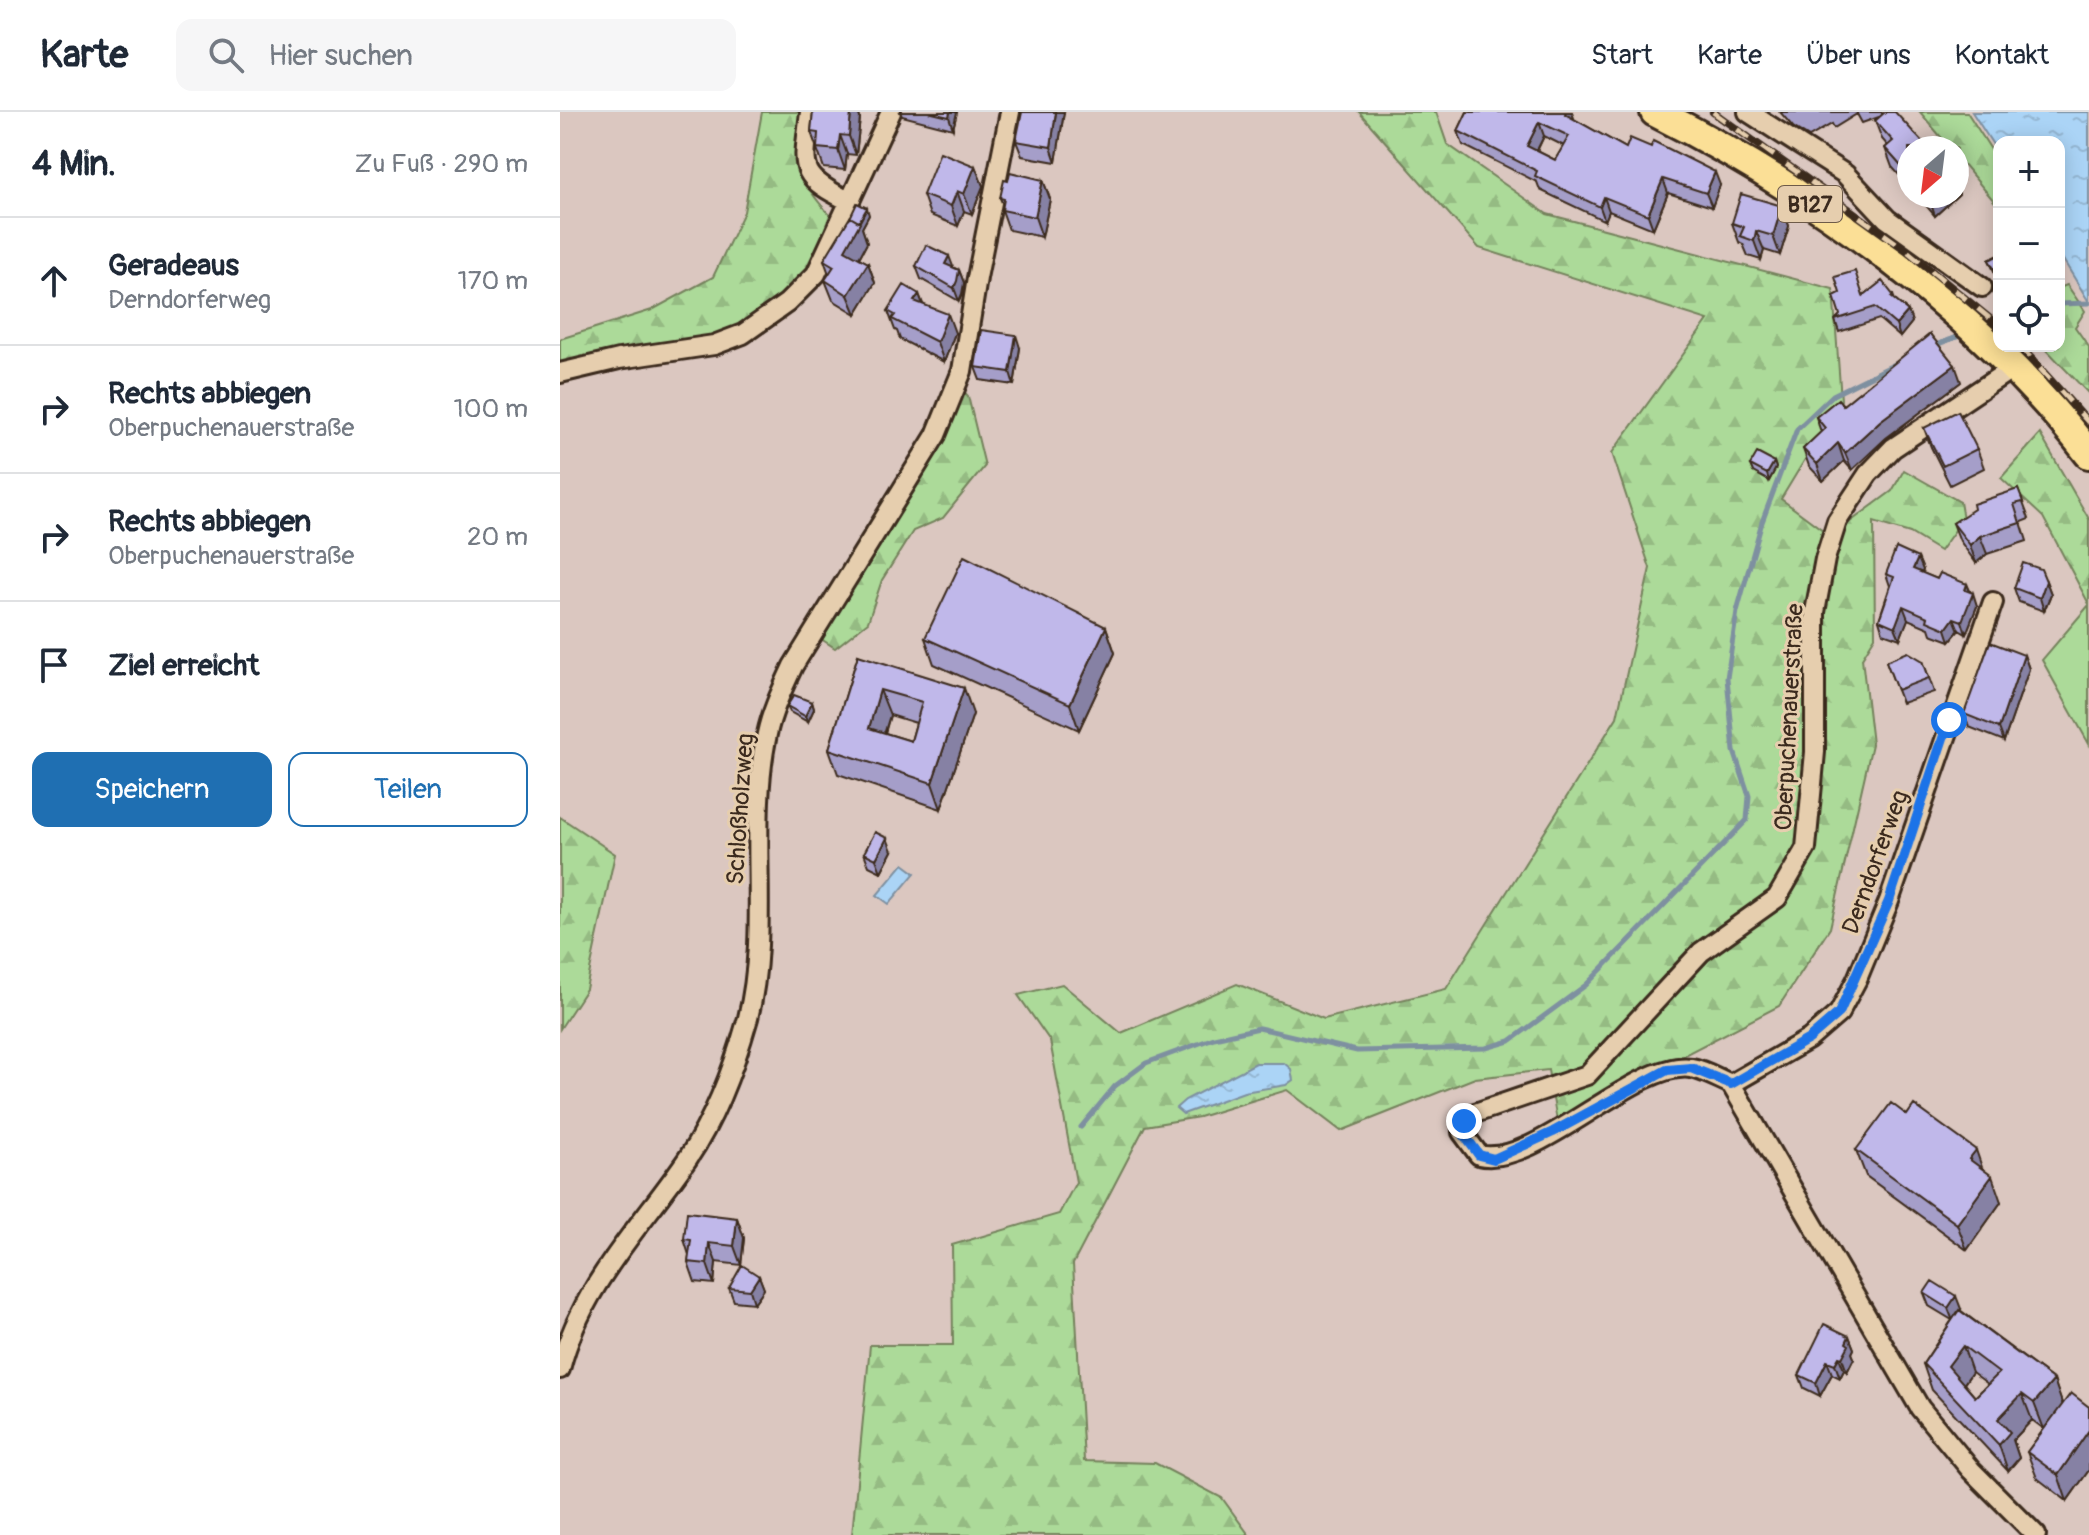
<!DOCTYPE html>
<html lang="de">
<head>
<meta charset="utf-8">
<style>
	:root { --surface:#fff; --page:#f6f6f7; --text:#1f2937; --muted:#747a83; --line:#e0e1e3; --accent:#1f6fb2 }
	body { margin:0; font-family:Pangolin,sans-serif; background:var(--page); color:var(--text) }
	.controls { position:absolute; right:24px; top:24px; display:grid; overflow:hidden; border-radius:16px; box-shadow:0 4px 20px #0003 }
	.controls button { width:72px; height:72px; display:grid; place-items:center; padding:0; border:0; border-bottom:2px solid var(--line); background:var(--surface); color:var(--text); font:40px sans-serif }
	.compass { position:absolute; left:1337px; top:24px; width:72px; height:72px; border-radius:50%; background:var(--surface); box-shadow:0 4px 20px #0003; rotate:208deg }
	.stop { position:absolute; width:24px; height:24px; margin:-18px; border:6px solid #1a73e8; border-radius:50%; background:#fff }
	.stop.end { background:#1a73e8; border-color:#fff; box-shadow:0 2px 8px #0008 }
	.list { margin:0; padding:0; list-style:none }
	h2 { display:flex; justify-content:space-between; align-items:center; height:104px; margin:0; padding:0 32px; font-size:34px }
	h2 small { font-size:26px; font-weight:400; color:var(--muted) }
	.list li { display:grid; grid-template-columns:52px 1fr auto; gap:24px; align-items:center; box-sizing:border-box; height:128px; padding:0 32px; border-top:2px solid var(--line) }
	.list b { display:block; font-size:30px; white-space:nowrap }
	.list p { margin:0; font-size:26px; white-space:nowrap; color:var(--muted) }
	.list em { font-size:26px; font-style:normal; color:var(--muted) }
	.actions { display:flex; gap:16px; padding:24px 32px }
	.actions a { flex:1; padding:18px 0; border:2px solid var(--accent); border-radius:16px; text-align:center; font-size:28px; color:var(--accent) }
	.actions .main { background:var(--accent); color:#fff }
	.icon { flex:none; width:44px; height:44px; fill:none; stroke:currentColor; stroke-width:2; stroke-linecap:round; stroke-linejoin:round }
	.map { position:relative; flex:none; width:1529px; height:1423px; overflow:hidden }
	header { display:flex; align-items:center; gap:48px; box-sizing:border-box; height:112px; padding:0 40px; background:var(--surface); border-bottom:2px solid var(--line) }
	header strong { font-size:38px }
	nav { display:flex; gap:44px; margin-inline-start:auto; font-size:28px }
	.search { width:560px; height:72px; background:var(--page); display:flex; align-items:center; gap:20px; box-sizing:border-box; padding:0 28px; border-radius:16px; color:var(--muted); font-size:30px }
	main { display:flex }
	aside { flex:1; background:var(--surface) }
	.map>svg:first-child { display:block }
	.green { fill:#acda99; stroke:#74825c; stroke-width:2 }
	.forest { fill:url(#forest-firs); stroke:#74825c; stroke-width:2 }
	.water { fill:url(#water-ripples); stroke:#7e90a0; stroke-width:2 }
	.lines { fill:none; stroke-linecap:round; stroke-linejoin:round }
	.stream { stroke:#7e90a0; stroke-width:5 }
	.minor-casing { stroke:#3b2a1e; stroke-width:24 }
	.primary-casing { stroke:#3b2a1e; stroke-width:34 }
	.minor { stroke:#e6ceae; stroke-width:18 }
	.primary { stroke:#fbdf96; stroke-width:28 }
	.rail-casing { stroke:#3b2a1e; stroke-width:8 }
	.rail { stroke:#e6ceae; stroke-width:5; stroke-dasharray:15; stroke-linecap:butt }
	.wall { fill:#a59ec9; stroke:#3b2a1e; stroke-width:2; fill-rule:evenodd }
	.shaded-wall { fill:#8681a4; stroke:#3b2a1e; stroke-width:2 }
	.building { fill:#c0b8ea; stroke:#3b2a1e; stroke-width:2; fill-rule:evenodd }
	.route { stroke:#1a73e8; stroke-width:10 }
	.labels { text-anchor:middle; stroke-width:6; stroke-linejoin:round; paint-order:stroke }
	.shield { fill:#e6ceae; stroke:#6e5b49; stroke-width:2 }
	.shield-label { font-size:22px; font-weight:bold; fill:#3b2a1e }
	.street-label { font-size:24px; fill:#3b2a1e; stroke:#e6ceae }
</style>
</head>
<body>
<header>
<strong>Karte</strong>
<div class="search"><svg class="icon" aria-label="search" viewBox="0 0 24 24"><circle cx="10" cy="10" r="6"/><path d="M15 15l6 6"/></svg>Hier suchen</div>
<nav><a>Start</a><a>Karte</a><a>Über uns</a><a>Kontakt</a></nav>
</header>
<main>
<aside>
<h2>4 Min.<small>Zu Fuß · 290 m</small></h2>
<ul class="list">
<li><svg class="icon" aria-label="ahead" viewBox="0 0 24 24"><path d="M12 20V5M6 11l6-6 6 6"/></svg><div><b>Geradeaus</b><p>Derndorferweg</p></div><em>170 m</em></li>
<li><svg class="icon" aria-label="right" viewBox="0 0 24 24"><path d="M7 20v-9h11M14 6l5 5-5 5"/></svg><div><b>Rechts abbiegen</b><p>Oberpuchenauerstraße</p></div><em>100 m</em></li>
<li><svg class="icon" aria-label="right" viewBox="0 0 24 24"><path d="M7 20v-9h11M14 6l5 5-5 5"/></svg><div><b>Rechts abbiegen</b><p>Oberpuchenauerstraße</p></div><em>20 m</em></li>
<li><svg class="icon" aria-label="arrive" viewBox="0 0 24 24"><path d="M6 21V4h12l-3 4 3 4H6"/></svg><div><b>Ziel erreicht</b></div></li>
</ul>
<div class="actions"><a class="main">Speichern</a><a>Teilen</a></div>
</aside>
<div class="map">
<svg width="1529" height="1423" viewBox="0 0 1529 1423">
	<defs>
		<pattern id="forest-firs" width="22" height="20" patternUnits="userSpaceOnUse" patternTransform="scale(2)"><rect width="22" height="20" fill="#acda99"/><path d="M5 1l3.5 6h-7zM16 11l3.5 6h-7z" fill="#95bb83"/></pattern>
		<pattern id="water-ripples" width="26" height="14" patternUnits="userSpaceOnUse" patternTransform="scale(2)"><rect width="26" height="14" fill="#abd4f6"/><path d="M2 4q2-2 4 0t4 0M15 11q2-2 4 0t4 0" fill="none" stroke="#94b6d2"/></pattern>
	</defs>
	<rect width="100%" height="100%" fill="#dbc7c0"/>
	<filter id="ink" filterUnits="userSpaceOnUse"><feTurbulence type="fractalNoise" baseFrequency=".0125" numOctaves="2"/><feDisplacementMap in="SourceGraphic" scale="16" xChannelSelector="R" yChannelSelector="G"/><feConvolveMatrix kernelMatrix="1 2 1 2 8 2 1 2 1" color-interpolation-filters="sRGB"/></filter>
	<g filter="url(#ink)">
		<path class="green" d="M 1529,493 L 1529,632 L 1482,548 Z"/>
		<path class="forest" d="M 202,0 L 242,0 C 238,50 233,64 270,103 C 262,122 254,155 240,170 C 176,236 85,240 0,255 L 0,227 L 92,198 L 153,165 L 184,100 Z
			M 799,0 L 876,0 L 887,32 L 987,102 L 1273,177 L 1281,288 L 1221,387 L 1271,424 L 1332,379 L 1344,358 L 1400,390 L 1403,407 L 1380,439 L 1350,421 L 1314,410 L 1315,525 L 1302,546 L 1312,632 L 1270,816 L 1219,894 L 997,1009 L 988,958 L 915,966 L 781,1019 L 727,978 L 639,1005 L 585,1014 L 513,1152 L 524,1349 L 595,1351 L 662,1386 L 689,1423 L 292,1423 L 310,1233 L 393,1233 L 392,1133 L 499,1102 L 516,1070 L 490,929 L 458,883 L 502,872 L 561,921 L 677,872 L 764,907 L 886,877 L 1057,605 L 1090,456 L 1052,341 L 1148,208 L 919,136 Z
			M 1360,0 L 1407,0 L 1439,50 L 1439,95 L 1397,45 L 1397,36 L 1390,36 Z
			M 1507,173 L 1525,199 L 1515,215 L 1529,235 L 1529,282 L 1483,234 L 1499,234 L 1499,176 Z
			M 400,275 L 408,284 L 425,354 L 383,406 L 353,419 L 322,468 L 308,510 L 275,536 L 258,525 Z
			M 1480,322 L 1529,407 L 1529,492 L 1483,405 L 1441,366 Z
			M 0,705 L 55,742 L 26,877 L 0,917 Z"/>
		<path class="water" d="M 1412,0 L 1529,0 L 1529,190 L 1499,141 L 1499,30 L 1439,30 L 1439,42 Z
			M 343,752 L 355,761 L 329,792 L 317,783 Z
			M 696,951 L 724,951 L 731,957 L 733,968 L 726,973 L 684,980 L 623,1002 L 616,996 L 625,988 Z"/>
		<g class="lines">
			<path class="stream" d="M 1499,192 L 1529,191
				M 1425,214 L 1439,208
				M 1373,234 L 1405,222
				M 521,1015 L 555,974 L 586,951 L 654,926 L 699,916 L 797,939 L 926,936 L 950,929 L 1026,873 L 1187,708 L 1189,684 L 1174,639 L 1167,566 L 1177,499 L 1202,410 L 1237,317 L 1273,283 L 1335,252"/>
			<g class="minor-casing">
				<path id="minor" d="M 250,0 C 244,55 235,63 289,89
					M 1188,0 L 1285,62 L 1327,107 L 1422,175
					M 1454,255 L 1333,336 L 1308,362 L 1277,409 L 1265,447 L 1255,500 L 1255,640 L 1246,736 L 1217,786 L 1141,840 L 1027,963 L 912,1002 L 904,1009 L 902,1020 L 919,1043 C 976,1057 1075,948 1131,956 C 1144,958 1159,967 1171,972 L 1360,1296 L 1411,1358 L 1476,1423
					M 0,261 L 59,247 L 154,233 L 183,222 L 227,191 L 256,162 L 331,0
					M 1171,972 L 1249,927 L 1279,901 L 1297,867 L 1329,789 L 1433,490
					M 0,1257 C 21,1173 81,1115 128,1046 C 155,1006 175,952 188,906 C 211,814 187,714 207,622 C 212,598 223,576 233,554 L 376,323 L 402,259 L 417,166 L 450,0"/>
			</g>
			<g class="primary-casing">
				<path id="primary" d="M 1095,0 C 1255,80 1419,200 1529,342"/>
			</g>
			<use href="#minor" class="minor"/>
			<use href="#primary" class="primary"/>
			<g class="rail-casing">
				<path id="rail" d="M 1153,0 L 1346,138 L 1439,214
					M 1460,234 L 1529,311"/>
			</g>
			<use href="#rail" class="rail"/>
		</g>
		<path class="wall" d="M 253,0 L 298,0 L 300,6 L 296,43 L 287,42 L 285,58 L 264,56 L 251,20 Z
			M 340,0 L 397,0 L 393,17 L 342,4 Z
			M 504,0 L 496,50 L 462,44 L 456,29 Z
			M 907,0 L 1012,0 L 1014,7 L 1066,36 L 1160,73 L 1152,95 L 1108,81 L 1093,117 L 1049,99 L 1045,109 L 980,78 L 977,70 L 903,33 L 898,19 ZM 984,24 L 1004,34 L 995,48 L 977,39 Z
			M 1220,0 L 1322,0 L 1349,36 L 1349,74 L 1332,55 L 1325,36 L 1328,34 L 1322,27 L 1315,9 L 1319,5 L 1302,11 L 1297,2 L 1274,16 L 1272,12 L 1249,25 L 1233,15 Z
			M 415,54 L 423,74 L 412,102 L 404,99 L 398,114 L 370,103 L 363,83 Z
			M 483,68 L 490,87 L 482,125 L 449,118 L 442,98 L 443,93 L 440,86 L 448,69 Z
			M 1397,76 L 1399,82 L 1375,104 L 1358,84 L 1397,84 Z
			M 1222,94 L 1229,114 L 1220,143 L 1204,138 L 1201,148 L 1188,144 L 1183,132 L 1179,130 L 1172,111 Z
			M 309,103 L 302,116 L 307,131 L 299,146 L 308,151 L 315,171 L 296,202 L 273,188 L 265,168 L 269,162 L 264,148 Z
			M 1439,143 L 1439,170 L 1429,148 Z
			M 356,154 L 394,156 L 399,158 L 404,171 L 402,182 L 399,189 L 361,167 Z
			M 359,182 L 363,192 L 395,221 L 384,250 L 340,227 L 337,219 L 335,218 L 328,199 Z
			M 1333,183 L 1335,188 L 1348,199 L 1352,210 L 1340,225 L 1319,207 L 1279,220 L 1275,208 L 1303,184 Z
			M 460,236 L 454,273 L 420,268 L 415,255 Z
			M 1401,270 L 1326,326 L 1292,358 L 1284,349 L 1263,369 L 1249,354 L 1243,337 L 1261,320 L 1256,305 L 1283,293 Z
			M 1364,316 L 1417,337 L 1424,356 L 1390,373 L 1371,335 Z
			M 1214,350 L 1216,356 L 1209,369 L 1193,360 L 1190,353 Z
			M 1458,377 L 1469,407 L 1461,410 L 1467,429 L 1427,442 L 1416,451 L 1400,429 L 1393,411 Z
			M 1358,446 L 1363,458 L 1362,461 L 1377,467 L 1407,472 L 1417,494 L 1406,522 L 1399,518 L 1390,529 L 1371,522 L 1369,516 L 1348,507 L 1340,527 L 1323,521 L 1319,508 L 1330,474 L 1326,462 Z
			M 1486,469 L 1491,482 L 1484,499 L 1459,490 L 1454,476 Z
			M 546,515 L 555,541 L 519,618 L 374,552 L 365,526 Z
			M 298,543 L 413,602 L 381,697 L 278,662 L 269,637 ZM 330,603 L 356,611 L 351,629 L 325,621 Z
			M 1464,543 L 1469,557 L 1444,629 L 1409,615 L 1404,602 Z
			M 1326,549 L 1363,549 L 1374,580 L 1342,591 Z
			M 252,590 L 254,597 L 248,610 L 230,600 L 227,594 Z
			M 332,739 L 321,760 L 309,754 L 304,741 Z
			M 1296,1038 L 1423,1057 L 1441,1090 L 1407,1138 L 1306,1064 Z
			M 177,1106 L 184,1126 L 181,1153 L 156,1150 L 154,1172 L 135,1170 L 128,1150 L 129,1143 L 124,1127 Z
			M 199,1164 L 204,1177 L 194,1191 L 174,1189 L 169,1176 Z
			M 1364,1181 L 1401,1197 L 1400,1198 L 1494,1268 L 1502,1292 L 1529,1295 L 1529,1358 L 1507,1389 L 1477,1366 L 1467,1340 L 1484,1317 L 1472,1308 L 1453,1328 L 1459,1346 L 1448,1359 L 1372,1278 L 1363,1252 L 1392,1208 L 1369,1194 ZM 1412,1260 L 1428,1272 L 1415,1285 L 1404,1272 Z
			M 1289,1224 L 1294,1237 L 1292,1241 L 1294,1246 L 1287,1260 L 1284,1258 L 1280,1266 L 1272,1262 L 1260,1284 L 1244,1276 L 1239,1263 Z"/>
		<path class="shaded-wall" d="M 291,0 L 298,0 L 300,6 L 296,43 L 289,24 Z
			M 390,0 L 397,0 L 393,17 L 389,5 Z
			M 496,0 L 504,0 L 496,50 L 491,35 Z
			M 1006,0 L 1012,0 L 1014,7 L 1005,2 Z
			M 979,10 L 984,24 L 972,48 L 967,34 Z
			M 280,23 L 287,42 L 285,58 L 278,38 Z
			M 415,54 L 423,74 L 412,102 L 404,82 Z
			M 1155,60 L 1160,73 L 1152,95 L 1146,81 Z
			M 1103,67 L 1108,81 L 1093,117 L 1088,103 Z
			M 483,68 L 490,87 L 482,125 L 475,105 Z
			M 1397,76 L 1399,82 L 1375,104 L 1369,86 L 1370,84 L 1397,84 Z
			M 397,79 L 404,99 L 398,114 L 391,94 Z
			M 1044,85 L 1049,99 L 1045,109 L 1040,95 Z
			M 1222,94 L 1229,114 L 1220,143 L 1213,124 Z
			M 307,96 L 309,103 L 302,116 L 307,131 L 293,157 L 285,138 Z
			M 1196,119 L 1204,138 L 1201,148 L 1194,129 Z
			M 389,144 L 394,157 L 385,152 Z
			M 308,151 L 315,171 L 296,202 L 288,183 Z
			M 399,158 L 404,171 L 402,182 L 399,189 L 394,176 Z
			M 359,182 L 366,201 L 354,189 Z
			M 1348,199 L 1352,210 L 1340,225 L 1336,213 Z
			M 388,202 L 395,221 L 384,250 L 377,230 Z
			M 456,223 L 460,236 L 454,273 L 450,260 Z
			M 1395,253 L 1401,270 L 1326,326 L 1292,358 L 1285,341 L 1320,309 Z
			M 1278,331 L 1284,349 L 1263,369 L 1257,352 Z
			M 1214,350 L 1216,356 L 1209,369 L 1207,362 Z
			M 1420,424 L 1427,442 L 1416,451 L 1410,433 Z
			M 1358,446 L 1363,458 L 1358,470 L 1353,457 Z
			M 1486,469 L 1491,482 L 1484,499 L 1480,486 Z
			M 1407,472 L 1412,485 L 1413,481 L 1417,494 L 1406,522 L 1402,509 L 1405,478 Z
			M 1343,494 L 1348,507 L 1340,527 L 1335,515 Z
			M 1394,506 L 1399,518 L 1390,529 L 1386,517 Z
			M 546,515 L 555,541 L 519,618 L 510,592 Z
			M 1464,543 L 1469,557 L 1444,629 L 1439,616 Z
			M 404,576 L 413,602 L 381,697 L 372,671 Z
			M 320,578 L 330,603 L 318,642 L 309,616 Z
			M 252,590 L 254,597 L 248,610 L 245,604 Z
			M 327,726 L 332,739 L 321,760 L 316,747 Z
			M 1416,1038 L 1425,1064 L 1409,1047 Z
			M 1432,1064 L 1441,1090 L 1407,1138 L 1397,1112 Z
			M 177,1106 L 184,1126 L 181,1153 L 174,1134 Z
			M 149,1131 L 156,1150 L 154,1172 L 147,1152 Z
			M 199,1164 L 204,1177 L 194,1191 L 190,1178 Z
			M 1396,1184 L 1401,1197 L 1393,1209 L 1388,1196 Z
			M 1289,1224 L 1294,1237 L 1292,1241 L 1294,1246 L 1287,1260 L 1282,1246 L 1286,1231 Z
			M 1403,1234 L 1412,1260 L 1398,1280 L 1388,1254 Z
			M 1279,1245 L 1284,1258 L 1280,1266 L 1275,1252 Z
			M 1267,1249 L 1272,1262 L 1260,1284 L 1256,1271 Z
			M 1494,1268 L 1503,1294 L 1484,1317 L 1474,1291 Z
			M 1462,1282 L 1472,1308 L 1453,1328 L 1459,1346 L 1448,1359 L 1439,1333 L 1438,1307 Z
			M 1529,1318 L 1529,1358 L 1507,1389 L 1498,1363 Z"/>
		<path class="building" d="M 253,0 L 291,0 L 289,24 L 280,23 L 278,38 L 257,36 L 258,21 L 251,20 Z
			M 368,0 L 390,0 L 389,5 Z
			M 462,0 L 496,0 L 491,35 L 456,29 Z
			M 907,0 L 1006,0 L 1005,2 L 1066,36 L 1070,26 L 1091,35 L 1093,29 L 1155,60 L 1146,81 L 1103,67 L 1088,103 L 1044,85 L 1040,95 L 975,64 L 977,59 L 898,19 ZM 979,10 L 1009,24 L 995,48 L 967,34 Z
			M 1325,0 L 1335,0 L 1368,36 L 1349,36 L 1349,63 L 1325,36 L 1333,29 L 1315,9 Z
			M 380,40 L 415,54 L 404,82 L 397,79 L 391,94 L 363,83 Z
			M 450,60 L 483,68 L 475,105 L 442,98 L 444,87 L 440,86 L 444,68 L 448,69 Z
			M 1181,82 L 1222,94 L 1213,124 L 1196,119 L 1194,129 L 1180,124 L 1184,115 L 1172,111 Z
			M 297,91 L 307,96 L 299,110 L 290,105 L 289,108 Z
			M 290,105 L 300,111 L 285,138 L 308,151 L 288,183 L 265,168 L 274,154 L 264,148 Z
			M 366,133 L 389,144 L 385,152 L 399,158 L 397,169 L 394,176 L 356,154 Z
			M 1439,143 L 1439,165 L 1429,148 Z
			M 1295,159 L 1303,184 L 1322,169 L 1333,183 L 1331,185 L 1348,199 L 1336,213 L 1315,195 L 1275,208 L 1280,203 L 1274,184 L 1280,181 L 1275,165 Z
			M 344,173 L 359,182 L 354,189 L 388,202 L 377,230 L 332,207 L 335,203 L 328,199 Z
			M 421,218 L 456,223 L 450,260 L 415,255 Z
			M 1370,222 L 1395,253 L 1320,309 L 1285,341 L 1278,331 L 1257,352 L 1243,337 L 1265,316 L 1256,305 L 1278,287 L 1283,293 Z
			M 1398,299 L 1417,337 L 1383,354 L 1364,316 Z
			M 1197,341 L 1214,350 L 1207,362 L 1190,353 Z
			M 1458,377 L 1463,390 L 1454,392 L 1460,411 L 1420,424 L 1410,433 L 1393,411 L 1414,397 L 1413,392 Z
			M 1336,436 L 1358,446 L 1353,457 L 1377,467 L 1380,461 L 1407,472 L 1405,478 L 1413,481 L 1402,509 L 1394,506 L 1386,517 L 1367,509 L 1368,505 L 1343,494 L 1335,515 L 1319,508 L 1334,465 L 1326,462 Z
			M 404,444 L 546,515 L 510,592 L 365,526 Z
			M 1463,451 L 1481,457 L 1486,469 L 1480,486 L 1454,476 Z
			M 1430,530 L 1464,543 L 1439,616 L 1404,602 Z
			M 1348,540 L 1363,549 L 1369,566 L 1337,578 L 1326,549 Z
			M 298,543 L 404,576 L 372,671 L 269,637 ZM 320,578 L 362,590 L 351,629 L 309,616 Z
			M 234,583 L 252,590 L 245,604 L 227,594 Z
			M 315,720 L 327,726 L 316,747 L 304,741 Z
			M 1331,991 L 1347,1003 L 1354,993 L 1416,1038 L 1409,1047 L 1432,1064 L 1397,1112 L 1296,1038 Z
			M 127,1100 L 177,1106 L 174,1134 L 149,1131 L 147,1152 L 128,1150 L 131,1128 L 124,1127 Z
			M 182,1153 L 199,1164 L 190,1178 L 169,1176 Z
			M 1372,1169 L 1396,1184 L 1388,1196 L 1364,1181 Z
			M 1399,1198 L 1494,1268 L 1474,1291 L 1462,1282 L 1438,1307 L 1450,1320 L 1439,1333 L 1363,1252 ZM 1403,1234 L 1439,1261 L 1415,1285 L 1388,1254 Z
			M 1264,1212 L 1289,1224 L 1286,1231 L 1289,1233 L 1282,1246 L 1279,1245 L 1275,1252 L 1267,1249 L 1256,1271 L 1239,1263 Z
			M 1511,1281 L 1529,1295 L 1529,1318 L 1498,1363 L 1467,1340 Z"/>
	</g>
	<g class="lines" filter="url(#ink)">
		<path class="route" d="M 904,1009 L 902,1020 L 919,1043 L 934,1047 L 993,1020 L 1107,958 L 1131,956 L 1171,972 L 1249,927 L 1279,901 L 1329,789 L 1389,608"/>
	</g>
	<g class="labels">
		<rect class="shield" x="1218" y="74" width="64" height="36" rx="6"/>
		<g class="shield-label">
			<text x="1250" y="100">B127</text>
		</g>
		<g class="street-label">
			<text transform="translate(1229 605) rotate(-87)" y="8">Oberpuchenauerstraße</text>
			<text transform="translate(180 697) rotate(-86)" y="8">Schloßholzweg</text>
			<text transform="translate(1315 750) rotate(-70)" y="8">Derndorferweg</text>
		</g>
	</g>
</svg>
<div class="controls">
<button>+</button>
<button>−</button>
<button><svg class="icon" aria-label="locate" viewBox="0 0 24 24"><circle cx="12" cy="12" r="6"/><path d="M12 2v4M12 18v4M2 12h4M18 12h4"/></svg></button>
</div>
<svg class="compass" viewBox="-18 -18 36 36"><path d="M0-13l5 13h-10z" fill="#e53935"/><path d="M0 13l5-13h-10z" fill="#747a83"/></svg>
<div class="stop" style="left:1389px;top:608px"></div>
<div class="stop end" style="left:904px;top:1009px"></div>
</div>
</main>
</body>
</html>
